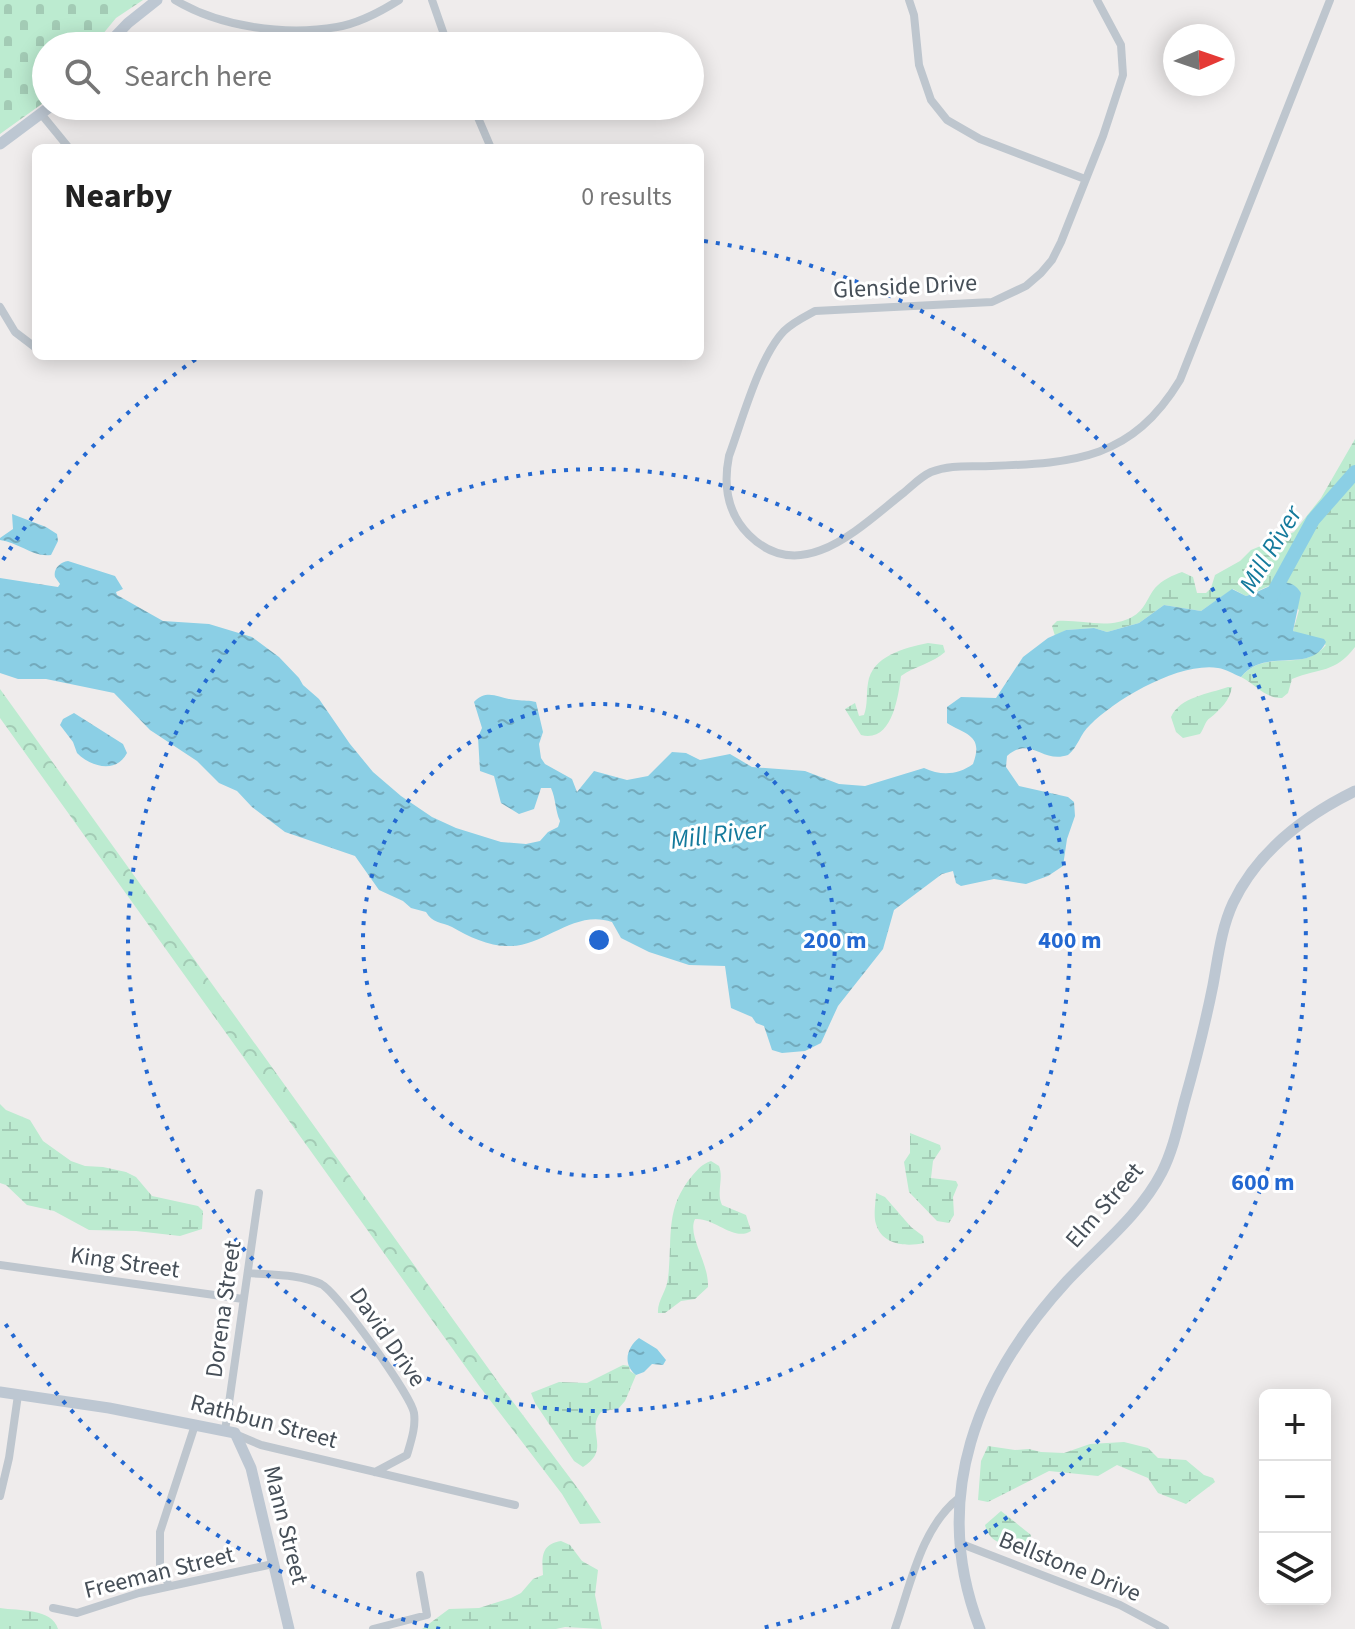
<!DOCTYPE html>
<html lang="en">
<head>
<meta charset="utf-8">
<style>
	:root { --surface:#fff; --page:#f6f6f6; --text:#222; --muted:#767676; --line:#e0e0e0 }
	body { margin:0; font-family:"Source Sans 3",sans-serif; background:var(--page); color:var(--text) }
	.controls { position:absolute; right:24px; bottom:24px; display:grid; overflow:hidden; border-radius:12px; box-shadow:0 4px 20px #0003 }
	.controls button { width:72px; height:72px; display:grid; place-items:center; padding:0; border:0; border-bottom:2px solid var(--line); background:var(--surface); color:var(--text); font:40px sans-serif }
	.compass { position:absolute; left:1163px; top:24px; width:72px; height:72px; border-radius:50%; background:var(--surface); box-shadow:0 4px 20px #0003; rotate:88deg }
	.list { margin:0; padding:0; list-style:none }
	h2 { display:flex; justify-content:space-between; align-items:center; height:104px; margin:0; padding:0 32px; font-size:34px }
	h2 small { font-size:26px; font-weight:400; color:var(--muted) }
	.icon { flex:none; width:44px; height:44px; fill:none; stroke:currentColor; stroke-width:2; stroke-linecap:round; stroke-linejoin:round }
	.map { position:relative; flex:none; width:1355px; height:1629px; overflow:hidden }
	.search { position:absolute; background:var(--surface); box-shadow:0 4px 20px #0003; left:32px; top:32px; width:672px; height:88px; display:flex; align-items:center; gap:20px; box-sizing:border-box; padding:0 28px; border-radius:44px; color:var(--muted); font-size:30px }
	.panel { position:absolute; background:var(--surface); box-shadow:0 4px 20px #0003; left:32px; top:144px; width:672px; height:216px; border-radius:12px }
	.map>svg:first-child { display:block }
	.forest { fill:url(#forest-crowns) }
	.wetland { fill:url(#wetland-marsh) }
	.cemetery { fill:url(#cemetery-stones) }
	.water { fill:url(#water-ripples) }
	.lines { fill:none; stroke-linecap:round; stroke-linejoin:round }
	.river { stroke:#8bcfe5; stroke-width:14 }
	.street { stroke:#bec6ce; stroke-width:8 }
	.secondary { stroke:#bdc7d2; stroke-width:11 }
	.ring { fill:none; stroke:#2368d1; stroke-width:4; stroke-dasharray:4 8 }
	.labels { text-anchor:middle; stroke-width:6; stroke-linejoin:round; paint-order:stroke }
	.street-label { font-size:24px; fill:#464f58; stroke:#fff }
	.water-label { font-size:26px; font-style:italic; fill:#147a9c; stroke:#fff }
	.centre { fill:#2368d1; stroke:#fff; stroke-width:4 }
	.ring-label { font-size:24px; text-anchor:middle; font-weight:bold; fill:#2368d1; stroke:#fff; stroke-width:6; stroke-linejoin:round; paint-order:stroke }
</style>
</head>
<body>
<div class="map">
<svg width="1355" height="1629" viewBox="0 0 1355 1629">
	<defs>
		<pattern id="forest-crowns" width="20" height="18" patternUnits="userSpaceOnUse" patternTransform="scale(2)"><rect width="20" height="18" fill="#bcebd0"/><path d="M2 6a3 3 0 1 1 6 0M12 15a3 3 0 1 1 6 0" fill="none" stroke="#a3cbb5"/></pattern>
		<pattern id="wetland-marsh" width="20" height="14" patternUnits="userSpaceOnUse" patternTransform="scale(2)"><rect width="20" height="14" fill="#bcebd0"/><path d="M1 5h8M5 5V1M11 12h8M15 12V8" fill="none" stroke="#a3cbb5"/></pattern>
		<pattern id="cemetery-stones" width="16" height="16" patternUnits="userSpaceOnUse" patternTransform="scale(2)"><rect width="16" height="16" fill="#bcebd0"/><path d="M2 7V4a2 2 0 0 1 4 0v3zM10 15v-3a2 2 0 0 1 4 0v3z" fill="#a3cbb5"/></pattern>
		<pattern id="water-ripples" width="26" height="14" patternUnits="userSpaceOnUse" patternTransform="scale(2)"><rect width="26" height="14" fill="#8bcfe5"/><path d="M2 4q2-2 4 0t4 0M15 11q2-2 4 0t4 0" fill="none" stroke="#73aabc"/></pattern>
	</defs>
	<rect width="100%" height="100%" fill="#efecec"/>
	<path class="forest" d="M 0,689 L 501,1386 L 582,1494 L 601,1523 L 580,1524 L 562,1494 L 480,1387 L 0,718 Z"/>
	<path class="wetland" d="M 1355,439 L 1355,647 C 1334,674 1321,667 1292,679 L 1288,693 L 1282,698 C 1266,699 1255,684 1241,677 C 1266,647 1302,674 1326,645 L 1293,631 L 1299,610 L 1271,585 L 1246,596 L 1233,589 L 1201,611 L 1164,605 L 1139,623 L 1107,632 L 1094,628 L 1066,630 L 1055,636 L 1052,626 L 1057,621 C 1081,619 1109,630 1132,617 C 1145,610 1147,598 1155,588 C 1162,580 1173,575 1182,572 L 1193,577 L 1197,593 L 1206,593 L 1211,588 L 1215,575 L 1240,561 L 1251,550 L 1294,532 L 1321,498 Z
		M 928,643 L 943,645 L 945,652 C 933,663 915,666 901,676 C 898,698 892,743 861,735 L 845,709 L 855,703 L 859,716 L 864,715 C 868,704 866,695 868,683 C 872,656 904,648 928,643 Z
		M 1228,687 L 1232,687 C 1230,700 1220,710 1210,718 C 1205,721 1204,729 1200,734 L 1183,738 L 1176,732 L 1171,717 C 1180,697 1208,694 1228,687 Z
		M 0,1104 L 6,1110 L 30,1120 L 43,1141 L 71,1161 L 85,1166 L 103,1167 L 126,1172 L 136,1177 L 152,1196 L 198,1206 L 203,1211 L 202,1229 L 180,1236 L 136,1231 L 89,1230 L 54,1211 L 27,1205 L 6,1185 L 0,1183 Z
		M 910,1133 L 940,1145 L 941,1149 L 933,1161 L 931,1178 L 956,1181 L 958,1185 L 953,1197 L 954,1215 L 949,1223 L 937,1221 L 909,1192 L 904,1162 L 910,1153 Z
		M 711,1161 L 719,1166 C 724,1179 716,1192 722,1205 L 746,1215 L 751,1231 C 734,1242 714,1217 695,1219 C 687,1236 709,1262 708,1287 L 695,1299 L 681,1301 L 665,1313 L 658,1313 C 657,1301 667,1291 668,1278 C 673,1239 664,1209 692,1176 C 698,1169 702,1164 711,1161 Z
		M 876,1193 L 885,1197 L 911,1227 L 923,1236 L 924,1243 C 906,1247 882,1245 876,1224 C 873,1215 876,1201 876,1193 Z
		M 623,1365 L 629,1366 L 630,1371 L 636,1375 L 625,1401 L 619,1408 L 601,1412 C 585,1431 612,1449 583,1467 L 574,1461 L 535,1403 L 531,1393 L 559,1382 L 587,1383 Z
		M 1124,1442 L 1148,1448 L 1158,1458 L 1186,1460 L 1204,1475 L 1213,1478 L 1215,1482 L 1186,1504 L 1158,1493 L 1148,1478 L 1117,1465 L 1098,1476 L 1049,1471 L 988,1502 L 978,1500 L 981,1461 L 988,1446 L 1015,1450 L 1029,1449 L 1041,1452 L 1064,1453 L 1090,1444 Z
		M 1001,1511 L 1031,1535 L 1029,1542 C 1010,1547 990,1546 985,1525 Z
		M 561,1541 L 570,1545 L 582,1561 L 598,1570 L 595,1595 L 602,1629 L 565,1627 L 556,1629 L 422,1629 L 449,1609 L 479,1608 L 511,1598 L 521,1593 L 533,1579 L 543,1575 C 542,1559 540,1544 561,1541 Z
		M 0,1608 C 19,1611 52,1608 58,1629 L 0,1629 Z"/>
	<path class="cemetery" d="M 0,0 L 143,0 L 116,18 L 93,46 L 46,46 L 46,101 L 0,134 Z"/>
	<path class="water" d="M 12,514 L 46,527 L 57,534 L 58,541 L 51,555 C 34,558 18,542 0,540 L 0,538 L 13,529 Z
		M 68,561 L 115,576 L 123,589 L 116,592 L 117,595 L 163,621 L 209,624 L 252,637 L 279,657 L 299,678 L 303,685 L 319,699 L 350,744 L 373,772 L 401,796 L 432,817 L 456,828 L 501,842 L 526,844 L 540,841 L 548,832 L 558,827 L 560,821 C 555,810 556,799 551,788 L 541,788 L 534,809 L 519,814 L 501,803 L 494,776 L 480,771 L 478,737 L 482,728 L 474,702 C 488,687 501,700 517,700 C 524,701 529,700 536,702 L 543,732 L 539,744 L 541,758 L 545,764 L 572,779 L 577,792 L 594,771 L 627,780 L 648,776 L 672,752 L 686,753 L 700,760 L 730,754 L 752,767 L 805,771 L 839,784 L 865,786 L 924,768 C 941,776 958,775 973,764 C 984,735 966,735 947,723 L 947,707 L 961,697 L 996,698 L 1023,657 L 1048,638 L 1066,630 L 1094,628 L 1107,632 L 1139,623 L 1164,605 L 1201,611 L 1232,589 L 1246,596 C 1265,591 1287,570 1301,593 L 1293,631 L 1324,639 L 1326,642 C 1311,675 1266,646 1241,677 C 1233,674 1226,669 1218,668 C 1179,662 1116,699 1090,725 C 1080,734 1078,747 1068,755 C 1042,764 1031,735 1007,756 L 1006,767 L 1019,786 L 1068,797 L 1074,802 L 1075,816 L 1067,839 L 1063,866 L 1048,876 L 1026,884 L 994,879 L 961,886 L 956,883 L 953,871 L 942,874 L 894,910 L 883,949 L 838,1006 L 821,1043 L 805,1051 L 782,1053 L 772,1050 L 764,1026 L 756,1023 L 752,1017 L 731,1008 L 725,966 L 689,965 L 649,952 L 621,938 L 612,922 C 575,909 546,945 511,946 C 490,947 469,937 452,927 C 441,922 432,923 426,912 L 411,908 L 403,901 L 379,890 L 355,856 L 285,832 L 252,807 L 237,791 L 219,783 L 197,761 L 150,730 L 114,693 L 46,679 L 18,679 L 0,673 L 0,578 L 58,587 L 60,584 L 55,577 C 53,569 60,562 68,561 Z
		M 74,713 L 123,744 L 127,753 C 116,774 91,767 77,753 L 73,742 L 60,725 L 63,719 Z
		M 639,1338 L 657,1349 L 666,1360 L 663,1365 L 652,1364 L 644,1372 L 636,1375 C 622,1364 627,1347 639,1338 Z"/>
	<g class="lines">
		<path class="river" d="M 1271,597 L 1313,520 L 1355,472"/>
		<path class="street" d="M 175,0 C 220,27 285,36 337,27 C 360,23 380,12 399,0
			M 432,0 L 448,46
			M 909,0 L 914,15 L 919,65 L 931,100 L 947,120 L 980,139 L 1085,179
			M 1097,0 L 1121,45 L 1123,75 L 1103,136 L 1061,242 L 1052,260 L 1041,273 L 1026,286 L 992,302 L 815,311 C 804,317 793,322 784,331 C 759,357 742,421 729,456 C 723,486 727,513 749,535 C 801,587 859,528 902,494 C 911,487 920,477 931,472 C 951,464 970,467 991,466 C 1076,463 1132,459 1180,380 L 1330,0
			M 473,106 L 491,148
			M 42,115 L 69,148
			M 0,307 L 15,332 L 36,348
			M 0,1265 L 243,1299
			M 248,1273 C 271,1275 299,1274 321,1284 C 337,1292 411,1395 414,1413 C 416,1427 411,1441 407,1455 L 375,1472
			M 225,1431 L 259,1193
			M 235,1434 L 261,1445 L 515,1505
			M 0,1496 L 9,1458 L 18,1395
			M 959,1543 L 1120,1605 L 1165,1629
			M 169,1586 L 160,1565 L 160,1532 L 195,1425
			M 53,1608 L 77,1613 L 139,1593 L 273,1564
			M 373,1629 L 427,1615 L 420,1575
			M 895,1629 C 910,1587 921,1527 959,1498"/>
		<path class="secondary" d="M 106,46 L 128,23 L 157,0
			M 0,144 L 51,106
			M 0,1392 L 109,1408 L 235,1433 L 251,1468 L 289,1629
			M 980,1629 C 929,1498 977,1379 1067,1281 C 1100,1246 1140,1215 1162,1172 C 1173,1150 1178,1126 1184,1103 C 1195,1064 1205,1025 1213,985 C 1218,958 1221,929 1233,903 C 1258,851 1304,816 1355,791"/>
	</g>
	<g class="ring">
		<circle cx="599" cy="940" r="236"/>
		<circle cx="599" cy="940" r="471"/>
		<path d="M440 1629A707 707 0 0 1 3 1320M3 560A707 707 0 0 1 199 357M704 241A707 707 0 0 1 758 1629"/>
	</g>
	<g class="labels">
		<g class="street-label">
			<text transform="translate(905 286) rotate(-3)" y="8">Glenside Drive</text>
			<text transform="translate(1104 1205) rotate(-49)" y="8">Elm Street</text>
			<text transform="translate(125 1262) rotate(8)" y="8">King Street</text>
			<text transform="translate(223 1309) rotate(-82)" y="8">Dorena Street</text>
			<text transform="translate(388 1337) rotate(55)" y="8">David Drive</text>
			<text transform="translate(264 1421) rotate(15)" y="8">Rathbun Street</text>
			<text transform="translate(286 1525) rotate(76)" y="8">Mann Street</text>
			<text transform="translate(1070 1566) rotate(22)" y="8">Bellstone Drive</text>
			<text transform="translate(159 1572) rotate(-14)" y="8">Freeman Street</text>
		</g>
		<g class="water-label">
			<text transform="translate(1270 549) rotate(-59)" y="9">Mill River</text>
			<text transform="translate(718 834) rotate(-7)" y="9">Mill River</text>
		</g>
	</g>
	<circle cx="599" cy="940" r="12" class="centre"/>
	<g class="ring-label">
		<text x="835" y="948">200 m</text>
		<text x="1070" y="948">400 m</text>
		<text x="1263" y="1190">600 m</text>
	</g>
</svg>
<div class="controls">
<button>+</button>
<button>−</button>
<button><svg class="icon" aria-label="layers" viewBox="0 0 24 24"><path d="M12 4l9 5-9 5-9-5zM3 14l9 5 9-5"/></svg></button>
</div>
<svg class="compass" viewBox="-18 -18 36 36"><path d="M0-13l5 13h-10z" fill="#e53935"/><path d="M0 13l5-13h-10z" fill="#767676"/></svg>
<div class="search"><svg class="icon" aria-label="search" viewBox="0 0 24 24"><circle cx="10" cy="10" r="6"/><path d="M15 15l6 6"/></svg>Search here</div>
<section class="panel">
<h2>Nearby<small>0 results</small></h2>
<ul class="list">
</ul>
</section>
</div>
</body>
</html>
